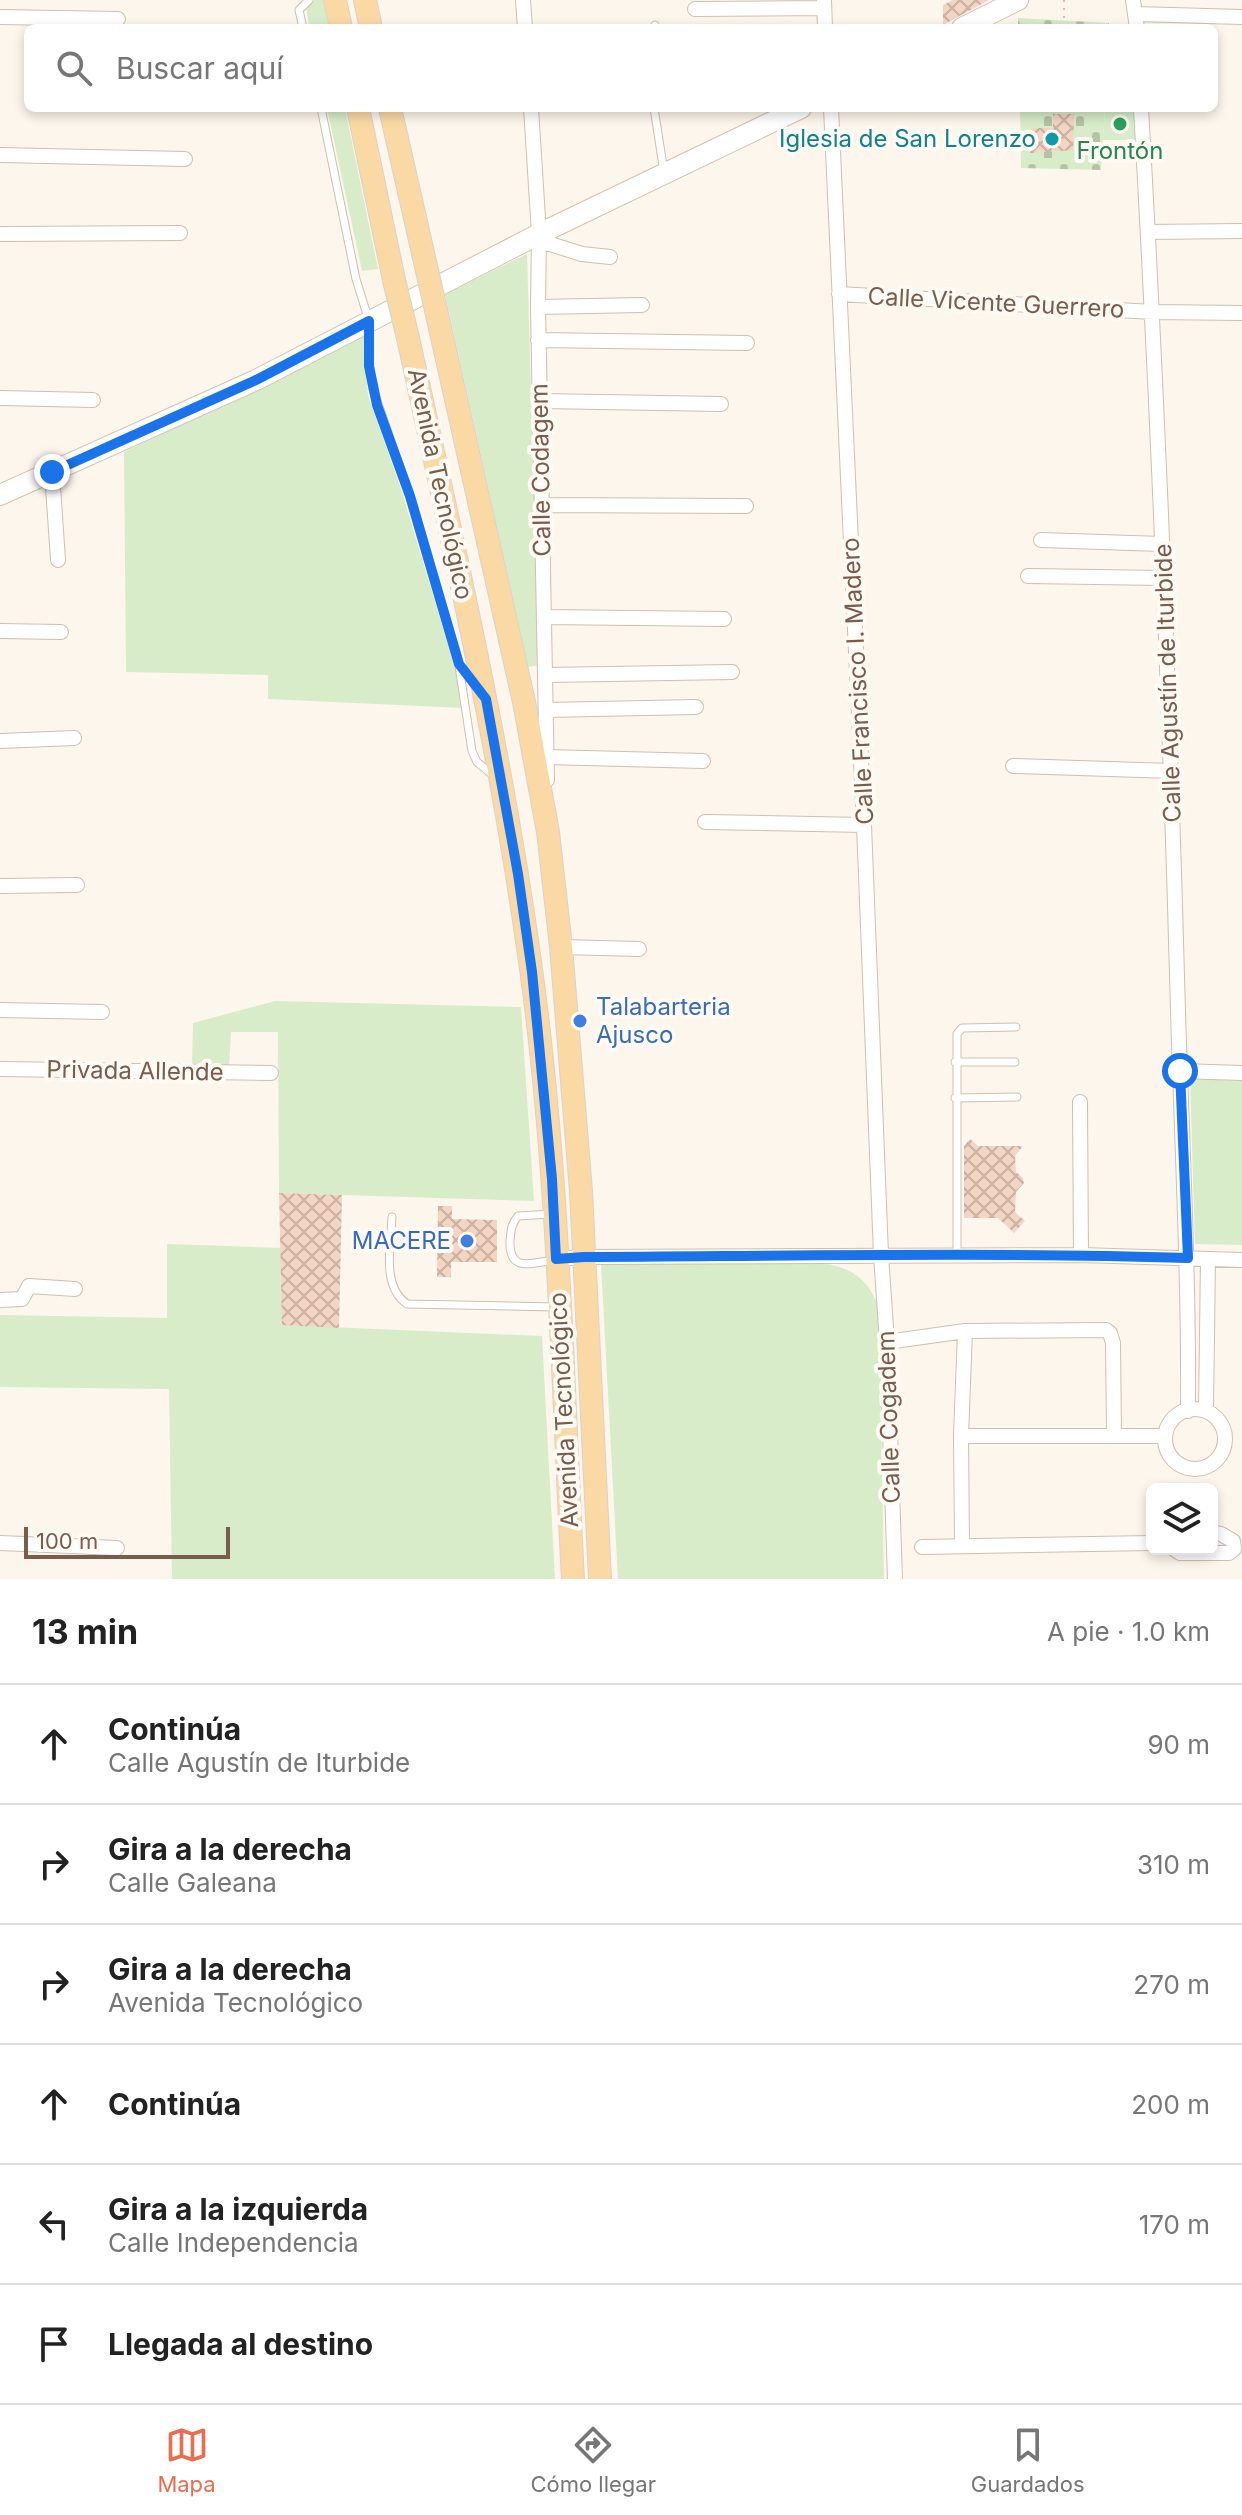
<!DOCTYPE html>
<html lang="es">
<head>
<meta charset="utf-8">
<style>
	:root { --surface:#fff; --page:#f6f6f6; --text:#222; --muted:#767676; --line:#e0e0e0; --accent:#e76f51 }
	body { margin:0; font-family:Inter,sans-serif; background:var(--page); color:var(--text) }
	.controls { position:absolute; right:24px; bottom:24px; display:grid; overflow:hidden; border-radius:12px; box-shadow:0 4px 12px #0003 }
	.controls button { width:72px; height:72px; display:grid; place-items:center; padding:0; border:0; border-bottom:2px solid var(--line); background:var(--surface); color:var(--text); font:40px sans-serif }
	.scale { position:absolute; left:24px; bottom:20px; width:206px; box-sizing:border-box; padding-left:8px; border:4px solid #7a5c4d; border-top:0; font-size:22px; line-height:28px; white-space:nowrap; color:#7a5c4d; -webkit-text-stroke:6px #fffaf3; paint-order:stroke }
	.stop { position:absolute; width:24px; height:24px; margin:-18px; border:6px solid #1a73e8; border-radius:50%; background:#fff }
	.stop.end { background:#1a73e8; border-color:#fff; box-shadow:0 2px 8px #0008 }
	.list { margin:0; padding:0; list-style:none }
	h2 { display:flex; justify-content:space-between; align-items:center; height:104px; margin:0; padding:0 32px; font-size:34px }
	h2 small { font-size:26px; font-weight:400; color:var(--muted) }
	.list li { display:grid; grid-template-columns:52px 1fr auto; gap:24px; align-items:center; box-sizing:border-box; height:120px; padding:0 32px; border-top:2px solid var(--line) }
	.list b { display:block; font-size:30px; white-space:nowrap }
	.list p { margin:0; font-size:26px; white-space:nowrap; color:var(--muted) }
	.list em { font-size:26px; font-style:normal; color:var(--muted) }
	.icon { flex:none; width:44px; height:44px; fill:none; stroke:currentColor; stroke-width:2; stroke-linecap:round; stroke-linejoin:round }
	.map { position:relative; flex:none; width:1242px; height:1579px; overflow:hidden }
	.search { position:absolute; background:var(--surface); box-shadow:0 4px 12px #0003; left:24px; right:24px; top:24px; height:88px; display:flex; align-items:center; gap:20px; box-sizing:border-box; padding:0 28px; border-radius:12px; color:var(--muted); font-size:30px }
	.sheet { height:824px; background:var(--surface) }
	nav { display:flex; justify-content:space-around; align-items:center; box-sizing:border-box; height:112px; border-top:2px solid var(--line); background:var(--surface); font-size:22px; color:var(--muted) }
	nav a { display:grid; justify-items:center; gap:4px }
	nav .on { color:var(--accent) }
	.map>svg:first-child { display:block }
	.grass { fill:#d8ecc9 }
	.cemetery { fill:url(#cemetery-stones) }
	.building { fill:url(#building-cross-hatch) }
	.lines { fill:none; stroke-linecap:round; stroke-linejoin:round }
	.lane-casing { stroke:#d1beb0; stroke-width:9 }
	.street-casing { stroke:#d1beb0; stroke-width:16 }
	.secondary-casing { stroke:#d6c0b0; stroke-width:22 }
	.primary-casing { stroke:#dad1cd; stroke-width:24 }
	.path { stroke:#d9b8a5; stroke-width:2; stroke-dasharray:2 6; stroke-linecap:butt }
	.lane { stroke:#fff; stroke-width:7 }
	.street { stroke:#fff; stroke-width:14 }
	.secondary { stroke:#fff; stroke-width:20 }
	.primary { stroke:#fbd9a5; stroke-width:22 }
	.primary-bridge-casing { stroke:#dad1cd; stroke-width:24; stroke-linecap:butt }
	.primary-bridge { stroke:#fbd9a5; stroke-width:22 }
	.route { stroke:#1a73e8; stroke-width:10 }
	.leisure-dot { fill:#2e9e5b; stroke:#fffaf3; stroke-width:3 }
	.culture-dot { fill:#0f9aa8; stroke:#fffaf3; stroke-width:3 }
	.shop-dot { fill:#3f7fe0; stroke:#fffaf3; stroke-width:3 }
	.labels { text-anchor:middle; stroke-width:8; stroke-linejoin:round; paint-order:stroke }
	.culture-label { font-size:24px; fill:#0d838f; stroke:#fffaf3; text-anchor:end }
	.leisure-label { font-size:24px; fill:#27864d; stroke:#fffaf3 }
	.street-label { font-size:24px; fill:#7a5c4d; stroke:#fffaf3 }
	.shop-label { font-size:24px; fill:#366cbe; stroke:#fffaf3; text-anchor:start }
</style>
</head>
<body>
<div class="map">
<svg width="1242" height="1579" viewBox="0 0 1242 1579">
	<defs>
		<pattern id="cemetery-stones" width="16" height="16" patternUnits="userSpaceOnUse" patternTransform="scale(2)"><rect width="16" height="16" fill="#d8ecc9"/><path d="M2 7V4a2 2 0 0 1 4 0v3zM10 15v-3a2 2 0 0 1 4 0v3z" fill="#b4c2a5"/></pattern>
		<pattern id="building-cross-hatch" width="8" height="8" patternUnits="userSpaceOnUse" patternTransform="scale(2)"><rect width="8" height="8" fill="#f3d5c3"/><path d="M0 0l8 8M0 8l8-8" fill="none" stroke="#cab0a1"/></pattern>
	</defs>
	<rect width="100%" height="100%" fill="#fdf6ec"/>
	<path class="grass" d="M 304,0 L 323,0 L 329,28 L 310,28 Z
		M 327,108 L 345,108 L 378,269 L 362,271 Z
		M 1105,108 L 1135,108 L 1136,140 L 1103,140 Z
		M 527,254 L 539,665 L 528,667 L 445,294 Z
		M 364,336 L 368,396 L 400,486 L 454,665 L 463,708 L 268,699 L 268,675 L 126,672 L 124,452 Z
		M 275,1001 L 521,1007 L 534,1201 L 279,1193 L 278,1032 L 231,1032 L 229,1067 L 192,1067 L 193,1023 Z
		M 1190,1079 L 1242,1081 L 1242,1245 L 1195,1244 Z
		M 167,1244 L 281,1248 L 283,1325 L 542,1336 L 555,1579 L 172,1579 L 169,1389 L 0,1387 L 0,1315 L 167,1318 Z
		M 601,1264 L 827,1264 C 855,1269 868,1281 879,1307 L 884,1579 L 618,1579 Z"/>
	<path class="cemetery" d="M 1018,18 L 1109,23 L 1109,28 L 1018,28 Z
		M 1020,108 L 1105,108 L 1101,170 L 1021,168 Z"/>
	<path class="building" d="M 953,0 L 989,0 L 943,25 L 943,5 Z
		M 1053,114 L 1074,114 L 1073,150 L 1030,153 L 1031,128 L 1053,128 Z
		M 970,1139 L 978,1146 L 1023,1146 L 1015,1156 L 1016,1172 L 1023,1178 L 1024,1183 L 1016,1192 L 1015,1212 L 1025,1221 L 1014,1233 L 998,1218 L 964,1218 L 964,1146 Z
		M 279,1193 L 342,1195 L 339,1328 L 282,1325 Z
		M 438,1206 L 452,1206 L 452,1219 L 497,1220 L 497,1262 L 451,1262 L 451,1277 L 437,1277 Z"/>
	<g class="lines">
		<g class="lane-casing">
			<path id="lane" d="M 303,28 L 299,10 L 309,0
				M 655,28 L 655,25
				M 321,108 L 356,279 L 369,321 L 369,366 L 373,389 L 410,496 L 459,664 L 475,685
				M 654,108 L 664,172
				M 459,666 L 472,751 L 477,762 L 494,776
				M 955,1062 L 1015,1062
				M 955,1098 L 1017,1097
				M 551,1214 L 518,1216 C 511,1224 511,1231 510,1241 C 509,1273 531,1263 554,1260
				M 392,1217 C 391,1245 381,1286 407,1304 L 556,1307
				M 957,1255 L 957,1034 L 962,1028 L 1016,1027"/>
		</g>
		<g class="street-casing">
			<path id="street" d="M 523,0 L 525,28
				M 824,0 L 825,28
				M 1133,0 L 1137,28
				M 695,9 L 824,8
				M 1136,14 L 1242,17
				M 0,17 L 118,19
				M 531,108 L 539,234 L 538,307 L 547,780
				M 831,108 L 864,825 L 881,1255 L 887,1342 L 895,1579
				M 1141,108 C 1158,409 1170,710 1178,1011 C 1182,1145 1189,1277 1188,1411
				M 0,155 L 185,159
				M 1148,232 L 1242,231
				M 0,234 L 180,233
				M 539,243 L 550,244 L 582,254 L 610,257
				M 839,294 L 1153,312 L 1242,313
				M 538,307 L 642,305
				M 538,340 L 747,343
				M 0,398 L 93,400
				M 540,401 L 721,404
				M 52,472 L 58,560
				M 541,505 L 746,506
				M 1041,540 L 1162,544
				M 1028,576 L 1163,578
				M 544,617 L 724,619
				M 0,631 L 61,632
				M 546,675 L 732,672
				M 546,710 L 696,707
				M 0,741 L 74,738
				M 546,757 L 703,761
				M 1013,766 L 1172,771
				M 705,822 L 864,825
				M 0,886 L 77,885
				M 561,947 L 639,949
				M 0,1010 L 102,1012
				M 0,1069 L 271,1073
				M 1180,1071 L 1242,1073
				M 1080,1102 L 1081,1255
				M 556,1259 L 584,1257 L 1081,1255 L 1242,1260
				M 0,1300 L 22,1299 L 29,1286 L 75,1289
				M 887,1342 L 965,1331
				M1165 1439a30 30 0 1 1 60 0a30 30 0 1 1-60 0Z
				M 1206,1410 L 1208,1259
				M 961,1436 L 1165,1436
				M 0,1543 L 117,1548
				M 962,1546 L 961,1436 L 965,1331 L 1106,1330 L 1110,1333 L 1113,1343 L 1114,1436
				M 922,1547 L 1152,1543
				M 1174,1549 L 1180,1553 L 1229,1553 L 1234,1549 L 1233,1541 L 1221,1534 L 1212,1532"/>
		</g>
		<g class="secondary-casing">
			<path id="secondary" d="M 962,28 L 1018,0
				M 0,495 L 256,380 L 539,234 L 801,108"/>
		</g>
		<g class="primary-casing">
			<path id="primary" d="M 335,0 L 341,28
				M 365,0 L 371,28
				M 358,108 L 394,280
				M 390,108 L 423,253
				M 436,310 L 524,702 L 548,832 L 561,947 L 581,1191 L 600,1579
				M 408,338 C 454,547 502,756 531,969 C 559,1171 562,1376 573,1579"/>
		</g>
		<path class="path" d="M 1064,0 L 1064,28"/>
		<use href="#lane" class="lane"/>
		<use href="#street" class="street"/>
		<use href="#secondary" class="secondary"/>
		<use href="#primary" class="primary"/>
		<g class="primary-bridge-casing">
			<path id="primary-bridge" d="M 423,253 L 436,310
				M 394,280 L 408,338"/>
		</g>
		<use href="#primary-bridge" class="primary-bridge"/>
	</g>
	<g class="lines">
		<path class="route" d="M 52,472 L 256,380 L 369,321 L 369,366 L 377,405 L 410,496 L 459,664 L 486,699 L 518,874 L 532,972 L 552,1179 L 556,1259 L 584,1257 C 785,1256 987,1252 1188,1258 L 1180,1071"/>
	</g>
	<circle class="leisure-dot" cx="1120" cy="124" r="8"/>
	<circle class="culture-dot" cx="1052" cy="139" r="8"/>
	<g class="shop-dot">
		<circle cx="580" cy="1021" r="8"/>
		<circle cx="467" cy="1241" r="8"/>
	</g>
	<g class="labels">
		<g class="culture-label">
			<text x="1036" y="147">Iglesia de San Lorenzo</text>
		</g>
		<g class="leisure-label">
			<text x="1120" y="159">Frontón</text>
		</g>
		<g class="street-label">
			<text transform="translate(996 303) rotate(3)" y="8">Calle Vicente Guerrero</text>
			<text transform="translate(541 470) rotate(-91)" y="8">Calle Codagem</text>
			<text transform="translate(440 484) rotate(78)" y="8">Avenida Tecnológico</text>
			<text transform="translate(858 681) rotate(-93)" y="8">Calle Francisco I. Madero</text>
			<text transform="translate(1168 683) rotate(-92)" y="8">Calle Agustín de Iturbide</text>
			<text transform="translate(135 1071) rotate(1)" y="8">Privada Allende</text>
			<text transform="translate(564 1410) rotate(-93)" y="8">Avenida Tecnológico</text>
			<text transform="translate(889 1417) rotate(-92)" y="8">Calle Cogadem</text>
		</g>
		<g class="shop-label">
			<text x="596" y="1015">Talabarteria<tspan x="596" dy="28">Ajusco</tspan></text>
			<text x="451" y="1249" text-anchor="end">MACERE</text>
		</g>
	</g>
</svg>
<div class="controls">
<button><svg class="icon" aria-label="layers" viewBox="0 0 24 24"><path d="M12 4l9 5-9 5-9-5zM3 14l9 5 9-5"/></svg></button>
</div>
<div class="scale">100 m</div>
<div class="stop" style="left:1180px;top:1071px"></div>
<div class="stop end" style="left:52px;top:472px"></div>
<div class="search"><svg class="icon" aria-label="search" viewBox="0 0 24 24"><circle cx="10" cy="10" r="6"/><path d="M15 15l6 6"/></svg>Buscar aquí</div>
</div>
<section class="sheet">
<h2>13 min<small>A pie · 1.0 km</small></h2>
<ul class="list">
<li><svg class="icon" aria-label="ahead" viewBox="0 0 24 24"><path d="M12 20V5M6 11l6-6 6 6"/></svg><div><b>Continúa</b><p>Calle Agustín de Iturbide</p></div><em>90 m</em></li>
<li><svg class="icon" aria-label="right" viewBox="0 0 24 24"><path d="M7 20v-9h11M14 6l5 5-5 5"/></svg><div><b>Gira a la derecha</b><p>Calle Galeana</p></div><em>310 m</em></li>
<li><svg class="icon" aria-label="right" viewBox="0 0 24 24"><path d="M7 20v-9h11M14 6l5 5-5 5"/></svg><div><b>Gira a la derecha</b><p>Avenida Tecnológico</p></div><em>270 m</em></li>
<li><svg class="icon" aria-label="ahead" viewBox="0 0 24 24"><path d="M12 20V5M6 11l6-6 6 6"/></svg><div><b>Continúa</b></div><em>200 m</em></li>
<li><svg class="icon" aria-label="left" viewBox="0 0 24 24"><path d="M17 20v-9H6M10 6l-5 5 5 5"/></svg><div><b>Gira a la izquierda</b><p>Calle Independencia</p></div><em>170 m</em></li>
<li><svg class="icon" aria-label="arrive" viewBox="0 0 24 24"><path d="M6 21V4h12l-3 4 3 4H6"/></svg><div><b>Llegada al destino</b></div></li>
</ul>
</section>
<nav>
<a class="on"><svg class="icon" aria-label="map" viewBox="0 0 24 24"><path d="M3 6l6-2 6 2 6-2v14l-6 2-6-2-6 2zM9 4v14M15 6v14"/></svg>Mapa</a>
<a><svg class="icon" aria-label="directions" viewBox="0 0 24 24"><path d="M12 3l9 9-9 9-9-9zM9 14v-3h6M13 9l2 2-2 2"/></svg>Cómo llegar</a>
<a><svg class="icon" aria-label="saved" viewBox="0 0 24 24"><path d="M7 4h10v16l-5-4-5 4z"/></svg>Guardados</a>
</nav>
</body>
</html>
